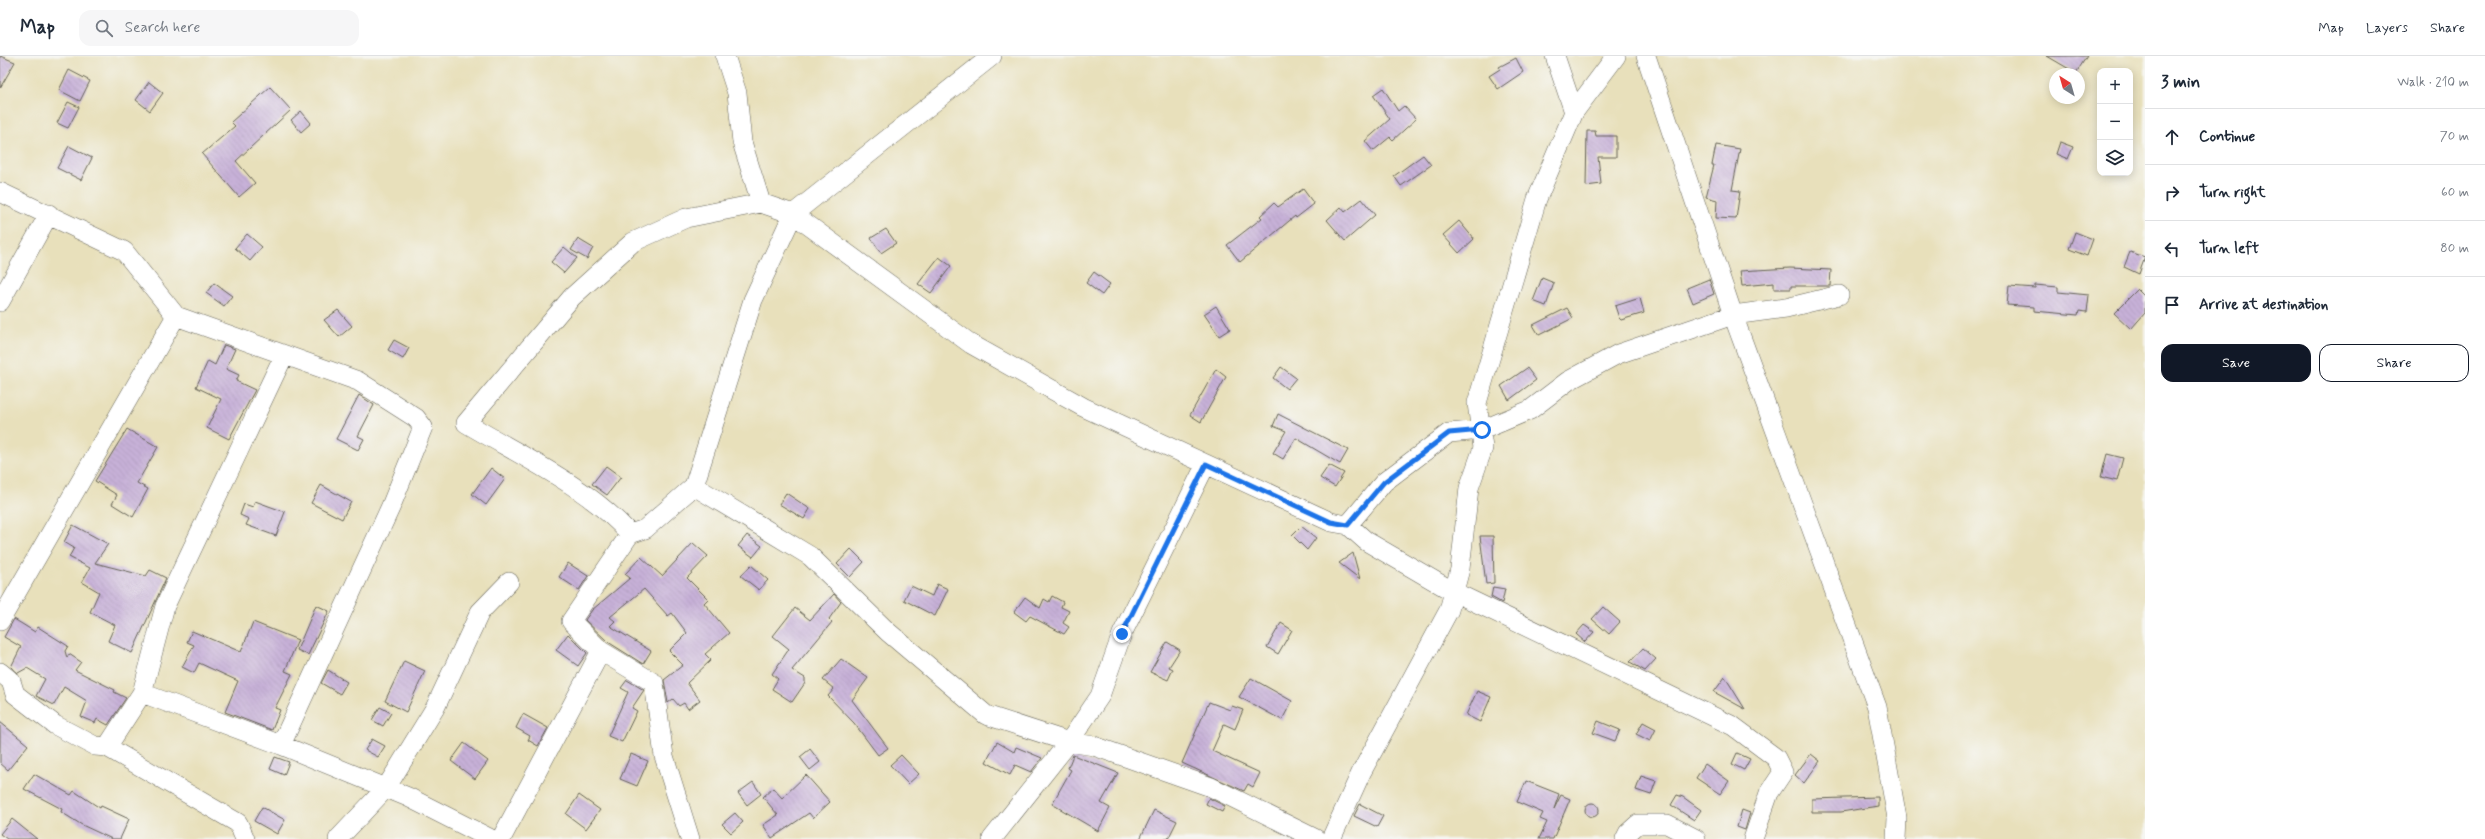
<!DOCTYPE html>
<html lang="en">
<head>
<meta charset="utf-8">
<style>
	:root { --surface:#fff; --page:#f6f6f7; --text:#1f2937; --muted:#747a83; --line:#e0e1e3; --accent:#111827 }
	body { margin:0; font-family:Mynerve,sans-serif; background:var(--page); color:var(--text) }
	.controls { position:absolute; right:12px; top:12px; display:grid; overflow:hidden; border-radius:8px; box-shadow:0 2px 10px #0003 }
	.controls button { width:36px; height:36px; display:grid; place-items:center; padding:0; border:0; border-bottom:1px solid var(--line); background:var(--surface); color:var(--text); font:20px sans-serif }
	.compass { position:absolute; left:2049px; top:12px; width:36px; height:36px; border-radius:50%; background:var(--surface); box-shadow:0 2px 10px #0003; rotate:323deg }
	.stop { position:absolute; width:12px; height:12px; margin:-9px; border:3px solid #1a73e8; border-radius:50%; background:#fff }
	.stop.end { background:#1a73e8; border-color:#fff; box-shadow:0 1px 4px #0008 }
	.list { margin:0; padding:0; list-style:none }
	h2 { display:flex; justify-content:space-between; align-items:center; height:52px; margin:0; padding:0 16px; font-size:17px }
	h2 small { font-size:13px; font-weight:400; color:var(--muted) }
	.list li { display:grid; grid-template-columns:26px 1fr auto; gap:12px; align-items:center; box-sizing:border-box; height:56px; padding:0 16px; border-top:1px solid var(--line) }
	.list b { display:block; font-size:15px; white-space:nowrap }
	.list em { font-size:13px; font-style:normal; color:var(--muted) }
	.actions { display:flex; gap:8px; padding:12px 16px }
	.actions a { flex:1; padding:9px 0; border:1px solid var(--accent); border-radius:12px; text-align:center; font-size:14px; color:var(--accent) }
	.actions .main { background:var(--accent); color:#fff }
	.icon { flex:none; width:22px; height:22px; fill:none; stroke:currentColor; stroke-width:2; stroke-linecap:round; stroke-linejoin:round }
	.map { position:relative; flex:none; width:2145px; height:783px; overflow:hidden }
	header { display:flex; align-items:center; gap:24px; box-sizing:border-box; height:56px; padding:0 20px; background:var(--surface); border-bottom:1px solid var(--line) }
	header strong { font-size:19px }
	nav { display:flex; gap:22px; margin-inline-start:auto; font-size:14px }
	.search { width:280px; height:36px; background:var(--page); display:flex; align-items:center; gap:10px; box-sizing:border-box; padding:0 14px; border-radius:12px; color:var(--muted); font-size:15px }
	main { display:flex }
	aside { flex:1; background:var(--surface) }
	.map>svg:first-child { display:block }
	.building { fill:url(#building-back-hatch) }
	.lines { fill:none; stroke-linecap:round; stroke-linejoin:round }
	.street-casing { stroke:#636154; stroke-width:20 }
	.street { stroke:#fff; stroke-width:19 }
	.route { stroke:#1a73e8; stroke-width:5 }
</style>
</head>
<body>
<header>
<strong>Map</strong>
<div class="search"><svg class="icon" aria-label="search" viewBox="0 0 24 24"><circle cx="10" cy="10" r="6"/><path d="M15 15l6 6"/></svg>Search here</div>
<nav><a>Map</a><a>Layers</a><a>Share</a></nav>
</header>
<main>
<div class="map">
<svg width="2145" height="783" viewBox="0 0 2145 783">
	<defs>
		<pattern id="building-back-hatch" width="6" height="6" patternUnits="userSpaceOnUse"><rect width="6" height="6" fill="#c7b1d8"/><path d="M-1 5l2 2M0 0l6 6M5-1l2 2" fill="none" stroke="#aa98b9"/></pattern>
	</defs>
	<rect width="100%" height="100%" fill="#f6f6f2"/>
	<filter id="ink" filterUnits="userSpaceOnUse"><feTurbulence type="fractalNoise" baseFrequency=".025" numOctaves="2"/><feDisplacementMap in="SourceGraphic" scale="8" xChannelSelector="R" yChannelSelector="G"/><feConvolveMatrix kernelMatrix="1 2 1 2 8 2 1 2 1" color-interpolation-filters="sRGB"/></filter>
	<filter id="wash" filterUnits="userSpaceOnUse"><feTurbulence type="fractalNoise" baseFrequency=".012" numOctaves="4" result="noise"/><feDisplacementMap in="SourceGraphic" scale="16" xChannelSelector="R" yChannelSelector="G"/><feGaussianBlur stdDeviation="0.9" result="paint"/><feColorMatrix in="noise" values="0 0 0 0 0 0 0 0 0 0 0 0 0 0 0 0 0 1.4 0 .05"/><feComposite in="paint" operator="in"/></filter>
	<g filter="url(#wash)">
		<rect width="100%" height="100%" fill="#e8e0bb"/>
		<g id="blocks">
			<path class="building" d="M 0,0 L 15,6 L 0,32 Z
				M 2047,0 L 2087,0 L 2076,17 Z
				M 1516,2 L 1523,16 L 1498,33 L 1489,20 L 1500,13 L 1499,11 Z
				M 69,14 L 90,25 L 80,45 L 59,34 Z
				M 149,26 L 163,37 L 150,55 L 136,44 Z
				M 270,31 L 291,54 L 236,105 L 255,127 L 239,141 L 202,98 L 235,70 L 231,66 Z
				M 1383,32 L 1398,55 L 1404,50 L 1416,63 L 1393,84 L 1390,81 L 1373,95 L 1365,85 L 1390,63 L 1373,39 Z
				M 68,46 L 79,51 L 68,72 L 57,67 Z
				M 301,55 L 311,67 L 301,76 L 291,64 Z
				M 1587,75 L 1595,75 L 1596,80 L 1616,80 L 1616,101 L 1598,101 L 1601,128 L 1586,130 Z
				M 2060,86 L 2073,91 L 2068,103 L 2056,98 Z
				M 1716,89 L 1740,93 L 1732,134 L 1740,135 L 1736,163 L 1716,162 L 1717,144 L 1706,141 L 1714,109 L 1712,109 Z
				M 69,90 L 92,102 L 81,124 L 57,112 Z
				M 1423,99 L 1431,109 L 1401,130 L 1394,120 Z
				M 1303,133 L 1314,148 L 1296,162 L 1295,160 L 1240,206 L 1227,189 L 1262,162 L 1260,160 L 1274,147 L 1278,151 Z
				M 1362,143 L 1375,159 L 1345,185 L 1327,164 L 1341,151 L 1345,156 Z
				M 1459,165 L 1474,183 L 1459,197 L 1443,179 Z
				M 886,173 L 896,187 L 881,197 L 871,182 Z
				M 2075,176 L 2093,183 L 2087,200 L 2069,193 Z
				M 247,178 L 262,191 L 250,205 L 235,192 Z
				M 578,183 L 593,192 L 587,203 L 571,194 Z
				M 564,191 L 577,202 L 564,217 L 551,206 Z
				M 2130,196 L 2145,201 L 2139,218 L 2124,211 Z
				M 939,201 L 951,210 L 931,237 L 918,228 Z
				M 1790,212 L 1831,214 L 1830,230 L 1791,230 L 1791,233 L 1774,233 L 1774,227 L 1742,230 L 1740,215 Z
				M 1094,216 L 1110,228 L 1102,239 L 1086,227 Z
				M 1542,222 L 1554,227 L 1546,250 L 1533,245 Z
				M 1709,223 L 1714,238 L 1693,247 L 1687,232 Z
				M 214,227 L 232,240 L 224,250 L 206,237 Z
				M 2035,229 L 2058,231 L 2058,236 L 2089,239 L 2087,256 L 2079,255 L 2078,259 L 2034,255 L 2034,251 L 2007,249 L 2009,230 L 2035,232 Z
				M 2138,233 L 2145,240 L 2145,257 L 2131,273 L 2114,257 Z
				M 1640,242 L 1644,257 L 1621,264 L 1619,262 L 1615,250 Z
				M 1216,250 L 1230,273 L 1219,280 L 1204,258 Z
				M 1567,252 L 1573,262 L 1539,279 L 1533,269 Z
				M 338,254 L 352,270 L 339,281 L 324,264 Z
				M 394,284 L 409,292 L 403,303 L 388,294 Z
				M 224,289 L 235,293 L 226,313 L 239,319 L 236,325 L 255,334 L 229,383 L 207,372 L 221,343 L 196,331 L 208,305 L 215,309 Z
				M 1281,311 L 1296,322 L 1287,333 L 1273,322 Z
				M 1527,312 L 1536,324 L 1509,344 L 1501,330 Z
				M 1216,313 L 1226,321 L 1201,366 L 1190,359 Z
				M 359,339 L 374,349 L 358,380 L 364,383 L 358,394 L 336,383 Z
				M 1278,358 L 1348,394 L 1340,408 L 1296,382 L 1283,403 L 1273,397 L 1286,375 L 1273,370 Z
				M 127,373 L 158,391 L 137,427 L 148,433 L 133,461 L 112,448 L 117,439 L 95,425 Z
				M 2107,398 L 2123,402 L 2117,425 L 2101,421 Z
				M 1329,409 L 1344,417 L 1335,431 L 1320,422 Z
				M 606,410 L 621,421 L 607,439 L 592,428 Z
				M 491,412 L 505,423 L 486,449 L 472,438 Z
				M 321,429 L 351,446 L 342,463 L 311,447 Z
				M 786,437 L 810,453 L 804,463 L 779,448 Z
				M 255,445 L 285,456 L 276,480 L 246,469 L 249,463 L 240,459 L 244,448 L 253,451 Z
				M 73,469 L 108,488 L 95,507 L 146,520 L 150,514 L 166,522 L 132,597 L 108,585 L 115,569 L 90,556 L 99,536 L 82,526 L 90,512 L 69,501 L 74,492 L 64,486 Z
				M 1301,470 L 1316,482 L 1307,494 L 1292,479 Z
				M 747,479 L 762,490 L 753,501 L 738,490 Z
				M 1480,480 L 1493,480 L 1494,527 L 1486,528 Z
				M 693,487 L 708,500 L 687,522 L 708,543 L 704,547 L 729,577 L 705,598 L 711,604 L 687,627 L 700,644 L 688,653 L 684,647 L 679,650 L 673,643 L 668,647 L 664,624 L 683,609 L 669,595 L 687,577 L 672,557 L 668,560 L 644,533 L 610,561 L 615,565 L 610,570 L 651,595 L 643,608 L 608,586 L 585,564 L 592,554 L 630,522 L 625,518 L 641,501 L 662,520 Z
				M 851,493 L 864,506 L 850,521 L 837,508 Z
				M 1353,497 L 1360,523 L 1339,507 Z
				M 568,507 L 588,520 L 579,534 L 559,521 Z
				M 751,509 L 768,524 L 759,534 L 741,520 Z
				M 937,528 L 948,533 L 935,560 L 904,544 L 911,530 L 932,540 Z
				M 1493,531 L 1505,533 L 1502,547 L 1491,541 Z
				M 834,538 L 841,546 L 829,563 L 832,566 L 792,614 L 805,622 L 805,627 L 792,646 L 772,633 L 778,623 L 772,618 L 789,593 L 773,580 L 795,552 L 810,564 Z
				M 1052,540 L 1063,546 L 1061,551 L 1069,555 L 1063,567 L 1069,571 L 1064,578 L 1030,560 L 1026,565 L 1014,556 L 1025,541 L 1040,552 L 1044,543 L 1049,546 Z
				M 316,549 L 329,555 L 308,599 L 297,594 Z
				M 1603,551 L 1620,566 L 1609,578 L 1592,563 Z
				M 14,563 L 35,576 L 38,571 L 68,590 L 65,595 L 67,602 L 69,598 L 81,606 L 75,614 L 115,634 L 114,636 L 126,642 L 108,669 L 97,663 L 95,667 L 81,661 L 87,645 L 64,631 L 54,649 L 36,640 L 45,623 L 27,612 L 18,617 L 11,611 L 21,591 L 4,581 Z
				M 253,566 L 298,584 L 285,615 L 292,618 L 275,652 L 280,654 L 272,674 L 225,656 L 238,625 L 199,607 L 194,617 L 182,611 L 194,589 L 187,586 L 192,575 L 241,596 Z
				M 1281,567 L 1292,574 L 1278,598 L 1267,591 Z
				M 1584,569 L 1594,576 L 1585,586 L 1576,578 Z
				M 568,578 L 587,597 L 578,610 L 556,594 Z
				M 1167,586 L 1180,594 L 1169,611 L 1173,613 L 1168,624 L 1150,616 Z
				M 1643,592 L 1656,603 L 1645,615 L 1630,606 Z
				M 841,603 L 868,622 L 852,644 L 888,692 L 878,699 L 854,667 L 828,640 L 834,633 L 823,624 Z
				M 404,605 L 425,615 L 406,656 L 385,645 Z
				M 328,614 L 347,626 L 340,638 L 321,627 Z
				M 1725,621 L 1745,653 L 1714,636 Z
				M 1251,622 L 1292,645 L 1282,664 L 1239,641 Z
				M 627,624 L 644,634 L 632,652 L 637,655 L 622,686 L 608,680 L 628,636 L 621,632 Z
				M 1477,635 L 1491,641 L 1480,666 L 1466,659 Z
				M 1209,646 L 1230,654 L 1232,650 L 1243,654 L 1235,673 L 1224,668 L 1212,695 L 1260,717 L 1253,731 L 1248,728 L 1244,735 L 1182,707 Z
				M 380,651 L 391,657 L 383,670 L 372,664 Z
				M 523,658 L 548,672 L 538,690 L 528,684 L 530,680 L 516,672 Z
				M 1598,665 L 1620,674 L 1615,685 L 1593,677 Z
				M 0,666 L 28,689 L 8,714 L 0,707 Z
				M 1643,666 L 1656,673 L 1650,685 L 1636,678 Z
				M 372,683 L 385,690 L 378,701 L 365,694 Z
				M 997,686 L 1014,696 L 1016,691 L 1042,702 L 1031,716 L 1015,709 L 1010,719 L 986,706 Z
				M 464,687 L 488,705 L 475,723 L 451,705 Z
				M 810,693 L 820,706 L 810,714 L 800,701 Z
				M 1737,697 L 1750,703 L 1744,714 L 1732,708 Z
				M 631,698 L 648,705 L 637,730 L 620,723 Z
				M 1811,698 L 1820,705 L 1804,727 L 1795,719 Z
				M 901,699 L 919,718 L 908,728 L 890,709 Z
				M 1073,699 L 1118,717 L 1101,747 L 1110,752 L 1098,775 L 1052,748 L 1071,714 L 1068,712 Z
				M 275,701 L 289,706 L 284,719 L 270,713 Z
				M 1705,708 L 1729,725 L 1720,738 L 1696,722 Z
				M 34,718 L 71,739 L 74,735 L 100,752 L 101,750 L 129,763 L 120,783 L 112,783 L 82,769 L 61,756 L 62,753 L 24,733 Z
				M 806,719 L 830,746 L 813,762 L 809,757 L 772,782 L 763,769 L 778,759 L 763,741 L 773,732 L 782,742 Z
				M 1641,720 L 1656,725 L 1651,739 L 1636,734 Z
				M 1526,725 L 1559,738 L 1554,753 L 1561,739 L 1570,743 L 1553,783 L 1539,783 L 1547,766 L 1540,763 L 1543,757 L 1517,746 Z
				M 753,726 L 761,738 L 747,749 L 738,737 Z
				M 579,739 L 600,754 L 586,773 L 566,758 Z
				M 1677,739 L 1683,741 L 1701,754 L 1694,764 L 1671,749 Z
				M 1878,741 L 1878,750 L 1841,756 L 1812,756 L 1812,743 Z
				M 1209,742 L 1225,750 L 1222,756 L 1206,748 Z
				M1585 754a7 7 0 1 1 14 0a7 7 0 1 1-14 0Z
				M 1360,748 L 1383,760 L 1377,771 L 1354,760 Z
				M 262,751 L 285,764 L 277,778 L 254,765 Z
				M 1154,754 L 1177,765 L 1168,783 L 1140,783 Z
				M 1742,754 L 1750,757 L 1745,774 L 1737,771 Z
				M 735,757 L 743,766 L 731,777 L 722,768 Z
				M 12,763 L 37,783 L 7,783 L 0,778 Z"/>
		</g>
	</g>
	<g filter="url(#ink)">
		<use href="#blocks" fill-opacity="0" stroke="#636154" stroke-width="1"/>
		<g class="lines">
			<g class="street-casing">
				<path id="street" d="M 725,0 L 737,37 L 742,86 L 761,147
					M 1555,0 L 1574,56
					M 1646,0 L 1733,259 L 1877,651 L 1897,762 L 1896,783
					M 0,136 L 124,195 L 176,260 L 0,565
					M 0,246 L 49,158
					M 176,260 L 358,325 L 416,362 L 423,371 L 391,450 L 281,689
					M 694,430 L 810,500 L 888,576 L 986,659 L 1069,686 L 1094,690 L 1211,731 L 1316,783
					M 1348,469 L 1384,426 L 1449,377 L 1482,374 L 1530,354 L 1568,325 L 1618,298 L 1733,259 L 1786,252 L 1839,239
					M 630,478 C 587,430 521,400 466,367 L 572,241 L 633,186 L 686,162 L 761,147 L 793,158 L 971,288 L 1083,351 L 1331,466 L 1348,469 L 1366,485 L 1452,535 L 1733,670 L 1776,702 L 1783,716 L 1769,737 L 1753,783
					M 0,616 L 11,625 L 15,638 L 55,669 L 95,690 L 107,691 L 142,637 L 165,550 L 284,299
					M 142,637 L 281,689 L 408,741 L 491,783
					M 107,691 L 238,767 L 245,783
					M 338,783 L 386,732 L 435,652 L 480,556 L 509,526
					M 501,783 L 601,595
					M 690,783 L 664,700 L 654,627 L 601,595 L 571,565 L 630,478 L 645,473 L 694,430 L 753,244 L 793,158 L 992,0
					M 992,783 L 1069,686 L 1100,640 L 1122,578 L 1206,408
					M 1331,783 L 1361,717 L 1449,554 L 1460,513 L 1469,432 L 1483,392 L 1477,347 L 1537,143 L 1574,56 L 1616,0
					M 1625,783 L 1628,777 L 1638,768 L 1667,768 L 1696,783"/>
			</g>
			<use href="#street" class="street"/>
		</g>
	</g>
	<g class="lines" filter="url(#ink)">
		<path class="route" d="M 1122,578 L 1206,408 L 1331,466 L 1348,469 L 1384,426 L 1449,377 L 1482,374"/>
	</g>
</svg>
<div class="controls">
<button>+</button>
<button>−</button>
<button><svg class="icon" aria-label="layers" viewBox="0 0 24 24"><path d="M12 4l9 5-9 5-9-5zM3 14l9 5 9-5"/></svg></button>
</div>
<svg class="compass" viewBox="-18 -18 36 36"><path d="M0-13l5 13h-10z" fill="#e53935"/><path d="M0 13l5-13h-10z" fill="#747a83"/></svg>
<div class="stop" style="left:1482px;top:374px"></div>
<div class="stop end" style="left:1122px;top:578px"></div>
</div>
<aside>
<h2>3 min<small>Walk · 210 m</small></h2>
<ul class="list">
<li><svg class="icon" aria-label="ahead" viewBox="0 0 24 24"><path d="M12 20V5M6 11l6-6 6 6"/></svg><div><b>Continue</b></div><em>70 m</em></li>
<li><svg class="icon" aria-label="right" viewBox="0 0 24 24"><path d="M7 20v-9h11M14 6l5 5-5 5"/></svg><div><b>Turn right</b></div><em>60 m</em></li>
<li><svg class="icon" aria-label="left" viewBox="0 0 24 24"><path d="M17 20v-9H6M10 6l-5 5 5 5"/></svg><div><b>Turn left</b></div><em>80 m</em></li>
<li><svg class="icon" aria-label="arrive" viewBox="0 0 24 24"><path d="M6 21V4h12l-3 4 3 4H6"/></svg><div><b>Arrive at destination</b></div></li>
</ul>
<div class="actions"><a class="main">Save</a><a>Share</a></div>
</aside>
</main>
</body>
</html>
